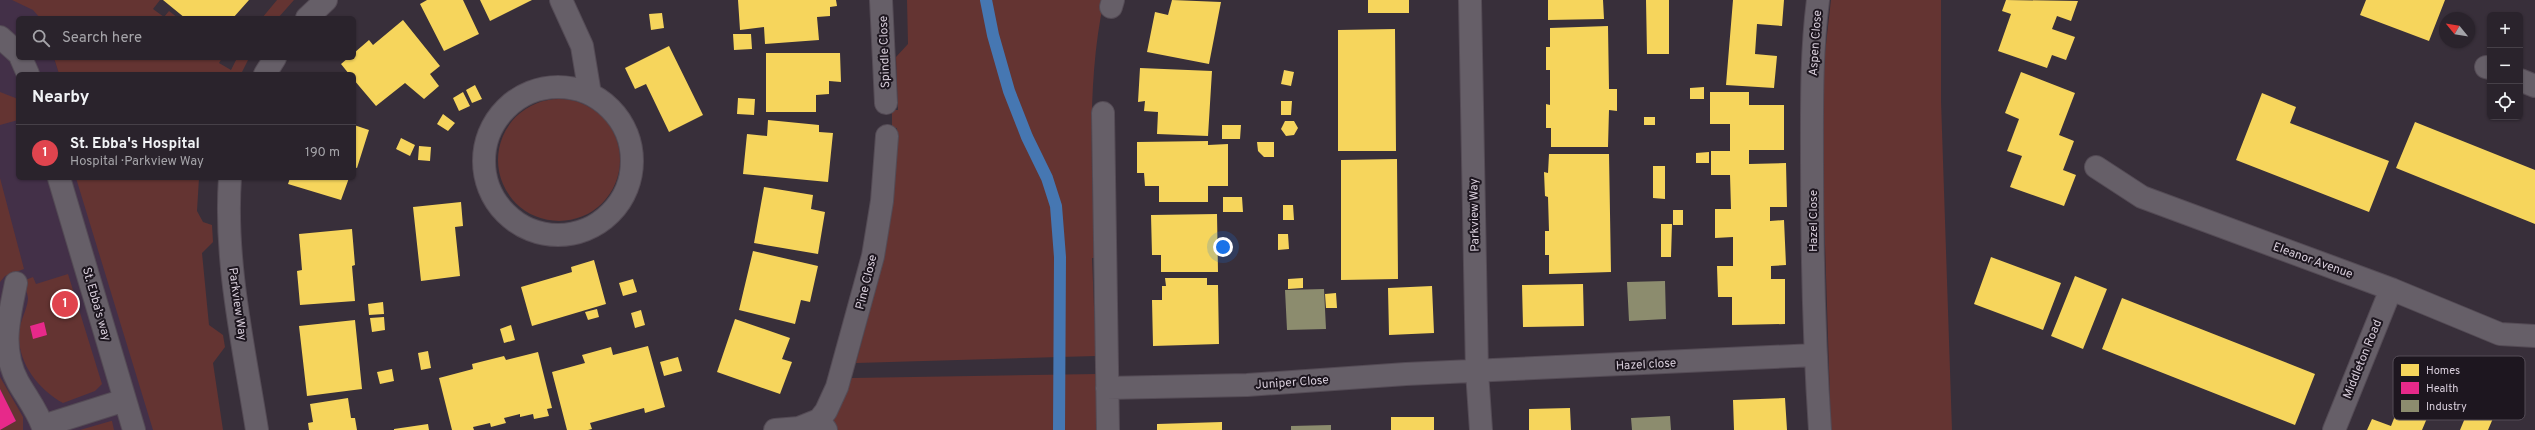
<!DOCTYPE html>
<html lang="en">
<head>
<meta charset="utf-8">
<style>
	:root { --surface:#2a232c; --page:#322b34; --text:#f1f3f6; --muted:#a5a4a9; --line:#464048; --accent:#a096a3 }
	body { margin:0; font-family:Overpass,sans-serif; background:var(--page); color:var(--text) }
	.controls { position:absolute; right:12px; top:12px; display:grid; overflow:hidden; border-radius:6px; box-shadow:0 1px 3px #0004 }
	.controls button { width:36px; height:36px; display:grid; place-items:center; padding:0; border:0; border-bottom:1px solid var(--line); background:var(--surface); color:var(--text); font:20px sans-serif }
	.compass { position:absolute; left:2439px; top:12px; width:36px; height:36px; border-radius:50%; background:var(--surface); box-shadow:0 1px 3px #0004; rotate:300deg }
	.you { position:absolute; left:1223px; top:247px; width:14px; height:14px; margin:-10px; border:3px solid #fff; border-radius:50%; background:#1a73e8; box-shadow:0 0 0 6px #1a73e833 }
	.badge { display:grid; place-items:center; width:26px; height:26px; border-radius:50%; background:var(--accent); color:#fff; font-size:13px; font-weight:700 }
	.pin { position:absolute; translate:-50% -50%; border:2px solid #fff; box-shadow:0 1px 4px #0006 }
	.list { margin:0; padding:0; list-style:none }
	h2 { display:flex; justify-content:space-between; align-items:center; height:52px; margin:0; padding:0 16px; font-size:17px }
	h2 small { font-size:13px; font-weight:400; color:var(--muted) }
	.list li { display:grid; grid-template-columns:26px 1fr auto; gap:12px; align-items:center; box-sizing:border-box; height:56px; padding:0 16px; border-top:1px solid var(--line) }
	.list b { display:block; font-size:15px; white-space:nowrap }
	.list p { margin:0; font-size:13px; white-space:nowrap; color:var(--muted) }
	.list em { font-size:13px; font-style:normal; color:var(--muted) }
	.icon { flex:none; width:22px; height:22px; fill:none; stroke:currentColor; stroke-width:2; stroke-linecap:round; stroke-linejoin:round }
	.map { position:relative; flex:none; width:2535px; height:430px; overflow:hidden }
	.search { position:absolute; background:var(--surface); box-shadow:0 1px 3px #0004; left:16px; top:16px; width:340px; height:44px; display:flex; align-items:center; gap:10px; box-sizing:border-box; padding:0 14px; border-radius:6px; color:var(--muted); font-size:15px }
	.panel { position:absolute; background:var(--surface); box-shadow:0 1px 3px #0004; left:16px; top:72px; width:340px; height:108px; border-radius:6px }
	.map>svg:first-child { display:block }
	.built { fill:#433048 }
	.green { fill:#643432 }
	.homes { fill:#f6d55c }
	.health { fill:#e7298a }
	.industry { fill:#8c8c6e }
	.lines { fill:none; stroke-linecap:round; stroke-linejoin:round }
	.stream { stroke:#4677b2; stroke-width:12 }
	.lane-casing { stroke:#544b55; stroke-width:24 }
	.street-casing { stroke:#544b55; stroke-width:24 }
	.lane { stroke:#665f68; stroke-width:22 }
	.street { stroke:#665f68; stroke-width:22 }
	.labels { text-anchor:middle; stroke-width:4; stroke-linejoin:round; paint-order:stroke }
	.street-label { font-size:12px; fill:#d8cedb; stroke:#1d161f }
	.key { fill:#1d161f; stroke:#554d57; stroke-width:1 }
	.key-label { font-size:11px; fill:#d8cedb }
</style>
</head>
<body>
<div class="map">
<svg width="2535" height="430" viewBox="0 0 2535 430">
	<rect width="100%" height="100%" fill="#382f3a"/>
	<path class="built" d="M 0,0 L 35,0 L 41,18 L 18,18 L 18,58 L 54,58 L 59,74 L 18,74 L 18,178 L 93,178 L 166,430 L 0,430 Z"/>
	<path class="green" d="M 12,0 L 160,0 L 153,9 L 164,17 L 169,11 L 178,18 L 40,18 L 33,10 Z
		M 277,0 L 294,0 L 278,18 L 262,18 Z
		M 907,0 L 1104,0 C 1086,84 1092,173 1095,258 L 1092,258 L 1096,356 L 856,363 L 883,261 L 892,203 L 897,128 L 892,128 L 892,110 L 898,110 L 896,57 L 908,44 Z
		M 1831,0 L 1941,0 L 1941,101 L 1952,430 L 1831,430 L 1821,120 L 1825,53 Z
		M 54,58 L 222,58 L 219,63 L 231,70 L 237,58 L 249,58 L 241,74 L 59,74 Z
		M 0,92 L 18,99 L 18,120 L 0,125 Z
		M498 160a61 61 0 1 1 122 0a61 61 0 1 1-122 0Z
		M 0,178 L 24,269 L 5,276 L 0,282 Z
		M 76,178 L 199,178 L 197,211 L 203,222 L 212,225 L 213,242 L 202,253 L 209,325 L 223,335 L 225,347 L 213,363 L 223,430 L 153,430 Z
		M 68,274 L 102,384 L 95,391 L 63,403 C 38,389 17,362 19,332 C 20,321 27,310 28,299 C 28,293 24,286 23,281 L 33,277 L 36,284 Z
		M 1097,374 L 1099,430 L 837,430 L 829,421 L 838,411 L 852,378 Z
		M 0,377 L 23,417 L 23,430 L 0,430 L 16,421 L 0,389 Z
		M 112,421 L 114,430 L 80,430 L 111,421 Z"/>
	<path class="homes" d="M 163,0 L 249,0 L 233,18 L 185,18 Z
		M 427,0 L 463,0 L 479,34 L 444,51 L 420,4 Z
		M 480,0 L 532,0 L 490,21 Z
		M 738,0 L 836,0 L 837,6 L 830,7 L 830,16 L 817,17 L 819,40 L 765,44 L 764,27 L 740,30 Z
		M 1172,0 L 1221,2 L 1209,64 L 1147,52 L 1155,12 L 1168,15 Z
		M 1368,0 L 1409,0 L 1409,13 L 1368,13 Z
		M 1548,0 L 1603,0 L 1604,19 L 1548,20 Z
		M 1646,0 L 1669,0 L 1669,54 L 1647,54 Z
		M 1733,0 L 1784,0 L 1782,26 L 1757,24 L 1755,54 L 1777,56 L 1774,88 L 1726,85 Z
		M 2006,0 L 2078,1 L 2071,21 L 2057,16 L 2052,29 L 2075,37 L 2066,60 L 2052,55 L 2047,68 L 1998,51 L 2011,14 L 2002,11 Z
		M 2366,0 L 2445,0 L 2429,41 L 2360,15 Z
		M 662,13 L 664,28 L 651,30 L 649,14 Z
		M 403,20 L 440,66 L 430,74 L 439,86 L 424,99 L 405,83 L 376,106 L 354,80 L 354,74 L 349,74 L 341,64 L 348,58 L 354,58 L 354,53 L 369,40 L 373,45 Z
		M 1608,26 L 1609,89 L 1617,89 L 1617,111 L 1609,110 L 1608,147 L 1551,147 L 1551,128 L 1546,128 L 1546,104 L 1550,105 L 1550,70 L 1546,70 L 1546,47 L 1550,47 L 1550,28 Z
		M 1395,29 L 1396,151 L 1338,151 L 1338,30 Z
		M 733,34 L 751,34 L 752,49 L 734,50 Z
		M 669,46 L 703,115 L 669,132 L 646,84 L 635,89 L 625,68 Z
		M 766,53 L 840,53 L 841,82 L 829,81 L 829,94 L 816,95 L 816,112 L 766,112 Z
		M 1140,68 L 1212,71 L 1208,136 L 1157,134 L 1158,112 L 1144,111 L 1145,101 L 1138,102 Z
		M 1284,70 L 1294,72 L 1291,86 L 1281,84 Z
		M 2021,72 L 2075,93 L 2059,135 L 2074,141 L 2063,170 L 2076,175 L 2064,206 L 2010,187 L 2022,156 L 2007,151 L 2019,119 L 2005,113 Z
		M 475,85 L 482,99 L 472,103 L 466,90 Z
		M 1704,87 L 1704,99 L 1690,99 L 1690,88 Z
		M 463,92 L 470,106 L 459,111 L 453,98 Z
		M 1710,92 L 1749,92 L 1749,105 L 1784,105 L 1784,150 L 1749,150 L 1749,164 L 1786,163 L 1787,207 L 1770,207 L 1770,221 L 1784,220 L 1786,265 L 1771,266 L 1771,279 L 1785,279 L 1785,324 L 1732,325 L 1732,297 L 1718,297 L 1717,266 L 1733,266 L 1733,237 L 1715,238 L 1715,209 L 1731,209 L 1730,175 L 1711,175 L 1711,151 L 1730,151 L 1730,124 L 1710,124 Z
		M 2262,93 L 2296,107 L 2290,123 L 2389,161 L 2369,212 L 2236,160 Z
		M 738,98 L 755,99 L 754,115 L 737,114 Z
		M 1281,101 L 1292,101 L 1291,115 L 1281,115 Z
		M 443,114 L 455,123 L 448,131 L 437,124 Z
		M 1644,117 L 1655,117 L 1655,125 L 1644,125 Z
		M 768,120 L 819,125 L 819,132 L 833,133 L 828,182 L 743,174 L 747,134 L 767,136 Z
		M 1285,121 L 1294,121 L 1298,128 L 1294,135 L 1286,136 L 1281,129 Z
		M 2415,122 L 2535,170 L 2535,224 L 2396,168 Z
		M 354,125 L 369,130 L 357,168 L 354,167 Z
		M 1222,125 L 1241,125 L 1240,139 L 1222,139 Z
		M 401,138 L 415,145 L 410,156 L 396,149 Z
		M 1208,141 L 1208,145 L 1228,144 L 1228,186 L 1208,186 L 1208,202 L 1159,202 L 1159,186 L 1145,186 L 1144,173 L 1137,173 L 1137,142 Z
		M 1257,142 L 1274,142 L 1274,157 L 1264,157 L 1258,151 Z
		M 419,146 L 431,147 L 430,161 L 418,160 Z
		M 1709,152 L 1709,163 L 1696,163 L 1696,153 Z
		M 1549,154 L 1609,154 L 1611,272 L 1549,274 L 1549,255 L 1545,255 L 1545,231 L 1549,231 L 1548,197 L 1545,196 L 1544,172 L 1548,173 Z
		M 1397,159 L 1398,279 L 1341,280 L 1341,160 Z
		M 1653,166 L 1665,166 L 1665,199 L 1653,198 Z
		M 290,178 L 349,178 L 341,200 L 288,184 Z
		M 764,187 L 813,195 L 811,209 L 825,212 L 818,254 L 754,243 Z
		M 1223,197 L 1242,197 L 1243,212 L 1223,212 Z
		M 461,202 L 463,226 L 455,227 L 460,276 L 421,281 L 413,207 Z
		M 1283,205 L 1293,205 L 1294,220 L 1283,220 Z
		M 1673,210 L 1683,210 L 1683,225 L 1673,225 Z
		M 1217,214 L 1218,272 L 1161,272 L 1161,255 L 1152,255 L 1151,215 Z
		M 1661,224 L 1672,224 L 1671,257 L 1661,257 Z
		M 352,229 L 355,265 L 352,266 L 355,301 L 300,305 L 297,271 L 302,270 L 299,234 Z
		M 1278,234 L 1288,234 L 1289,249 L 1278,250 Z
		M 753,251 L 818,266 L 810,302 L 801,300 L 795,324 L 739,310 Z
		M 1991,257 L 2061,283 L 2043,330 L 1974,304 Z
		M 594,260 L 606,304 L 532,326 L 521,287 L 572,272 L 571,267 Z
		M 2075,276 L 2107,289 L 2083,349 L 2051,336 Z
		M 1165,278 L 1207,278 L 1207,285 L 1218,285 L 1219,344 L 1153,346 L 1152,300 L 1162,300 L 1162,286 L 1166,286 Z
		M 1303,278 L 1303,288 L 1288,289 L 1288,279 Z
		M 633,279 L 637,292 L 623,296 L 619,283 Z
		M 1583,284 L 1584,326 L 1523,327 L 1522,285 Z
		M 1432,286 L 1434,333 L 1389,335 L 1388,288 Z
		M 1336,293 L 1337,308 L 1326,308 L 1325,294 Z
		M 2122,298 L 2315,374 L 2295,425 L 2102,349 Z
		M 383,302 L 384,314 L 369,315 L 368,304 Z
		M 597,309 L 599,317 L 588,320 L 585,312 Z
		M 641,310 L 645,325 L 635,328 L 631,313 Z
		M 384,317 L 385,330 L 372,332 L 370,318 Z
		M 735,319 L 790,338 L 782,359 L 792,362 L 780,394 L 717,372 Z
		M 355,320 L 362,389 L 307,396 L 299,326 Z
		M 511,325 L 515,340 L 504,343 L 500,329 Z
		M 648,346 L 665,407 L 645,413 L 644,408 L 590,423 L 592,429 L 588,430 L 567,430 L 552,372 L 585,363 L 582,355 L 611,347 L 613,355 Z
		M 428,351 L 431,368 L 421,370 L 418,353 Z
		M 538,352 L 552,408 L 547,409 L 549,416 L 534,419 L 533,414 L 520,417 L 520,414 L 504,418 L 506,423 L 491,427 L 490,423 L 473,427 L 474,430 L 452,430 L 439,378 L 473,369 L 472,364 L 504,356 L 506,360 Z
		M 678,357 L 682,371 L 664,376 L 660,362 Z
		M 392,369 L 394,381 L 380,384 L 377,372 Z
		M 2410,378 L 2439,390 L 2422,430 L 2367,430 L 2372,419 L 2391,426 Z
		M 348,398 L 351,418 L 355,418 L 357,430 L 309,430 L 308,423 L 313,422 L 310,404 Z
		M 1785,398 L 1787,430 L 1734,430 L 1733,400 Z
		M 2473,399 L 2497,409 L 2488,430 L 2460,430 Z
		M 1570,408 L 1571,430 L 1529,430 L 1529,409 Z
		M 1391,417 L 1434,417 L 1434,430 L 1391,430 Z
		M 1222,422 L 1222,430 L 1157,430 L 1157,424 Z
		M 428,424 L 429,430 L 394,430 L 394,429 Z"/>
	<path class="health" d="M 44,322 L 47,335 L 33,339 L 30,326 Z
		M 0,389 L 16,421 L 0,430 Z"/>
	<path class="industry" d="M 1665,281 L 1666,319 L 1629,321 L 1627,282 Z
		M 1324,289 L 1326,329 L 1287,330 L 1285,290 Z
		M 1670,416 L 1671,430 L 1632,430 L 1631,418 Z
		M 1331,425 L 1331,430 L 1291,430 L 1291,426 Z"/>
	<g class="lines">
		<path class="stream" d="M 986,0 L 993,35 L 1009,91 L 1027,137 L 1047,178 L 1056,206 L 1060,257 L 1059,430"/>
		<g class="lane-casing">
			<path id="lane" d="M 0,37 L 18,53
				M 21,58 L 28,74
				M 59,178 L 134,430
				M 16,283 C 9,318 0,349 18,382 C 27,398 38,411 44,430
				M 43,426 L 125,400"/>
		</g>
		<g class="street-casing">
			<path id="street" d="M 561,0 L 582,46 L 590,94
				M 881,0 L 886,103
				M 1470,0 L 1477,372 L 1481,430
				M 1818,0 C 1811,54 1812,109 1812,163 C 1812,253 1814,341 1820,430
				M 1111,7 L 1113,0
				M 307,18 L 326,0
				M 2486,67 L 2490,68
				M 265,74 L 275,58
				M 2520,80 L 2535,86
				M484 161a74 74 0 1 1 148 0a74 74 0 1 1-148 0Z
				M 1103,113 L 1108,430
				M 2096,167 L 2142,197 L 2391,289 L 2500,334 L 2535,336
				M 230,178 C 224,261 244,348 257,430
				M 1107,388 L 1247,385 L 1406,374 L 1815,355
				M 775,430 L 799,428 L 819,420
				M 826,430 L 819,420 L 826,411 L 837,387 L 873,256 L 882,201 L 887,136
				M 2334,430 L 2391,289"/>
		</g>
		<use href="#lane" class="lane"/>
		<use href="#street" class="street"/>
	</g>
	<g class="labels">
		<g class="street-label">
			<text transform="translate(1815 43) rotate(-86)" y="4">Aspen Close</text>
			<text transform="translate(884 52) rotate(-92)" y="4">Spindle Close</text>
			<text transform="translate(1474 215) rotate(-91)" y="4">Parkview Way</text>
			<text transform="translate(1813 221) rotate(-90)" y="4">Hazel Close</text>
			<text transform="translate(2313 260) rotate(20)" y="4">Eleanor Avenue</text>
			<text transform="translate(866 282) rotate(-76)" y="4">Pine Close</text>
			<text transform="translate(97 304) rotate(74)" y="4">St. Ebba's way</text>
			<text transform="translate(238 304) rotate(82)" y="4">Parkview Way</text>
			<text transform="translate(2362 359) rotate(-68)" y="4">Middleton Road</text>
			<text transform="translate(1646 364) rotate(-3)" y="4">Hazel close</text>
			<text transform="translate(1292 382) rotate(-4)" y="4">Juniper Close</text>
		</g>
	</g>
	<rect x="2393" y="356" width="132" height="64" rx="6" class="key"/>
	<rect x="2401" y="364" width="18" height="12" fill="#f6d55c"/>
	<rect x="2401" y="382" width="18" height="12" fill="#e7298a"/>
	<rect x="2401" y="400" width="18" height="12" fill="#8c8c6e"/>
	<g class="key-label">
		<text x="2426" y="374">Homes</text>
		<text x="2426" y="392">Health</text>
		<text x="2426" y="410">Industry</text>
	</g>
</svg>
<div class="controls">
<button>+</button>
<button>−</button>
<button><svg class="icon" aria-label="locate" viewBox="0 0 24 24"><circle cx="12" cy="12" r="6"/><path d="M12 2v4M12 18v4M2 12h4M18 12h4"/></svg></button>
</div>
<svg class="compass" viewBox="-18 -18 36 36"><path d="M0-13l5 13h-10z" fill="#e53935"/><path d="M0 13l5-13h-10z" fill="#a5a4a9"/></svg>
<div class="you"></div>
<div class="pin badge" style="left:65px;top:304px;background:#e0444e">1</div>
<div class="search"><svg class="icon" aria-label="search" viewBox="0 0 24 24"><circle cx="10" cy="10" r="6"/><path d="M15 15l6 6"/></svg>Search here</div>
<section class="panel">
<h2>Nearby<small></small></h2>
<ul class="list">
<li><span class="badge" style="background:#e0444e">1</span><div><b>St. Ebba's Hospital</b><p>Hospital · Parkview Way</p></div><em>190 m</em></li>
</ul>
</section>
</div>
</body>
</html>
